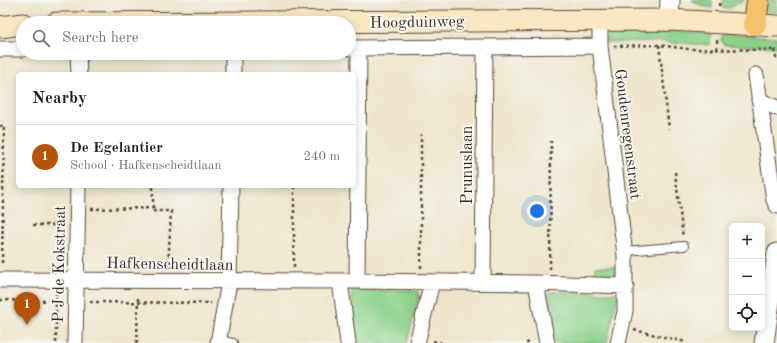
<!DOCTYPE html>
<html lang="en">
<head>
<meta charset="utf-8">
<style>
	:root { --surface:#fff; --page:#f6f6f6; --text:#202124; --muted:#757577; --line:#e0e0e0; --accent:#b45309 }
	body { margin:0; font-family:"Old Standard TT",serif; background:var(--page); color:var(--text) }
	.controls { position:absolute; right:12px; bottom:12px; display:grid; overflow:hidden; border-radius:6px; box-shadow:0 2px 10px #0003 }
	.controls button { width:36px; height:36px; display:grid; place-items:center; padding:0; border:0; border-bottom:1px solid var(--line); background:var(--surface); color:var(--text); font:20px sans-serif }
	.you { position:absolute; left:537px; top:211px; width:14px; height:14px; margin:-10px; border:3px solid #fff; border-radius:50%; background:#1a73e8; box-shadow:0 0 0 6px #1a73e833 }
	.badge { display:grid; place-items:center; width:26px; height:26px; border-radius:50%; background:var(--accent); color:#fff; font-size:13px; font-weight:700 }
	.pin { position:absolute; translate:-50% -33px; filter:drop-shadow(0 1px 2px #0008) }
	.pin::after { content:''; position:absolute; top:21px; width:14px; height:12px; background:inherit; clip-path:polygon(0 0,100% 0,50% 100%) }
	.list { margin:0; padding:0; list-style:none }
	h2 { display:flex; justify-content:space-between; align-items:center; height:52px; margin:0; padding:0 16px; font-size:17px }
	h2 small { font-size:13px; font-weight:400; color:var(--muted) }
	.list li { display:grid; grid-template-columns:26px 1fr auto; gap:12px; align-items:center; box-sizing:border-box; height:64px; padding:0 16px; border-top:1px solid var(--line) }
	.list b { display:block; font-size:15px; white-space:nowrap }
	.list p { margin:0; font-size:13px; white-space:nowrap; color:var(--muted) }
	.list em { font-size:13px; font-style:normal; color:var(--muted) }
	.icon { flex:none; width:22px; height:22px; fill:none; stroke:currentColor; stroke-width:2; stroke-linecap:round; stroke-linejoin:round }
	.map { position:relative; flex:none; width:777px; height:343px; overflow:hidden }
	.search { position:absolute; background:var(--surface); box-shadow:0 2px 10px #0003; left:16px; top:16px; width:340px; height:44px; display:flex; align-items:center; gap:10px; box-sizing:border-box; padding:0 14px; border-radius:22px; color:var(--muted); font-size:15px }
	.panel { position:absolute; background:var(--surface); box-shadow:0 2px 10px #0003; left:16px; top:72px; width:340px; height:116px; border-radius:6px }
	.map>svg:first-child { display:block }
	.green { fill:#8bd089; stroke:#637d54 }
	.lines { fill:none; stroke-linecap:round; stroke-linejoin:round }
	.service-casing { stroke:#564638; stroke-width:10 }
	.minor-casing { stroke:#564638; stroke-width:17 }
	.tertiary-casing { stroke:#564638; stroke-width:21 }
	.secondary-casing { stroke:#564638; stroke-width:23 }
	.primary-casing { stroke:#564638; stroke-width:24 }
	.path { stroke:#564638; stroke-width:2.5; stroke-dasharray:3 3; stroke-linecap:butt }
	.service { stroke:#fff; stroke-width:8 }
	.minor { stroke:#fff; stroke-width:15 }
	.tertiary { stroke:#fff; stroke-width:19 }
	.secondary { stroke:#fae7c3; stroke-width:21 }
	.primary { stroke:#f3c26a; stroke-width:22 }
	.labels { text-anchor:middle; stroke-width:4; stroke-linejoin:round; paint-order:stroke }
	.street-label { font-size:16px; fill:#3b2a1e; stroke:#f6f6f2 }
</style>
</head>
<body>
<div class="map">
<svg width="777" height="343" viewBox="0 0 777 343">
	<rect width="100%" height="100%" fill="#f6f6f2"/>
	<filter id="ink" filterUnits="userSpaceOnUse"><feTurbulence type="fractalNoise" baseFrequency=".025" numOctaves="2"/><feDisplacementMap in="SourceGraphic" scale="8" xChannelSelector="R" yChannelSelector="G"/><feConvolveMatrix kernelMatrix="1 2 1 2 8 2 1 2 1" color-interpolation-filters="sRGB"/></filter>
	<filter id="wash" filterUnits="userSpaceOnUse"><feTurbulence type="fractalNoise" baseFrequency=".012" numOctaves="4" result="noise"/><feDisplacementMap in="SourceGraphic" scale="16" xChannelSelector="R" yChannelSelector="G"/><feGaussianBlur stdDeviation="0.9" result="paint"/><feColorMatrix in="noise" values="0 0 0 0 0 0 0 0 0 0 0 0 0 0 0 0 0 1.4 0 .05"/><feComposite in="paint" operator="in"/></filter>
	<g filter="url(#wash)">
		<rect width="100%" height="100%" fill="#eee5ca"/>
		<path class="green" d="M 692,0 L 712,0 L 712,8 L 702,6 Z
			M 723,0 L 745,0 L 732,7 L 723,9 Z
			M 767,0 L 777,0 L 777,12 L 767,12 Z
			M 647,28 L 711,34 L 710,45 L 656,42 L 606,43 L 607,37 L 612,31 Z
			M 722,34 L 777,38 L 777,47 L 725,45 L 721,41 Z
			M 595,267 L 616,267 L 616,276 L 592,279 Z
			M 352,290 L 417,290 L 419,295 L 407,343 L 357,343 L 351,293 Z
			M 549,292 L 615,293 L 618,295 L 607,343 L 555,343 Z"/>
	</g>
	<g filter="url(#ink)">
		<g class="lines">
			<g class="service-casing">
				<path id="service" d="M 625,251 L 684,246
					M 219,340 L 233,343"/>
			</g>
			<g class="minor-casing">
				<path id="minor" d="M 600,21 L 600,46 L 625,255 L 625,311 L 618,343
					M 349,48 L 600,46
					M 0,49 L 23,49
					M 78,53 L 79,74
					M 233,74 L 233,53
					M 756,75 L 774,200 L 777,206
					M 759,100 L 777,108
					M 0,280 L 357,281 L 536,283 L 626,286
					M 340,281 L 348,343
					M 357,281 L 359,48
					M 483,282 L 485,48
					M 536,283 L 547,343
					M 75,343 L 78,186
					M 218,343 L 229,282 L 231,186
					M 417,343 L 432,282"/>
			</g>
			<g class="tertiary-casing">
				<path id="tertiary" d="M 669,20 L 670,0
					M 764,343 L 777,253"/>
			</g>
			<g class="secondary-casing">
				<path id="secondary" d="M 56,23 L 669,20 L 777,26
					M 0,27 L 23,24"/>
			</g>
			<g class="primary-casing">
				<path id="primary" d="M 755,24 L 758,0"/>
			</g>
			<path class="path" d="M 719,6 L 720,0
				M 659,45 L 669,129
				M 614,46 L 659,45 L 688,49 L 777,50
				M 717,49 L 717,39
				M 774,50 L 777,61
				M 0,126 L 4,126 L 2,265
				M 675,172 L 683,237
				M 153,208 L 153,186
				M 91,209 L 153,208 L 152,211 L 171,211 L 168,267
				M 33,225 L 64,225
				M 294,267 L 294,186
				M 421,268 L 421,134
				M 550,269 L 551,141
				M 0,300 L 61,301
				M 90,302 L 211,303
				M 634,330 L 686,342
				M 433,341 L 442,343
				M 56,343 L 56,294
				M 137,343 L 138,295
				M 526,343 L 532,342"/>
			<use href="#service" class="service"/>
			<use href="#minor" class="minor"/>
			<use href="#tertiary" class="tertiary"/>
			<use href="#secondary" class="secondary"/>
			<use href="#primary" class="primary"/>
		</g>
	</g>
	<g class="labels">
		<g class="street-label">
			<text transform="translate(417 21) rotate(-1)" y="6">Hoogduinweg</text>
			<text transform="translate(629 134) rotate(83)" y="6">Goudenregenstraat</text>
			<text transform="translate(466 165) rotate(-90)" y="6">Prunuslaan</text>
			<text transform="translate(170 263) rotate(1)" y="6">Hafkenscheidtlaan</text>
			<text transform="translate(58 264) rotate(-89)" y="6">P J de Kokstraat</text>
		</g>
	</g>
</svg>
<div class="controls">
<button>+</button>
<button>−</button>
<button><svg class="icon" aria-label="locate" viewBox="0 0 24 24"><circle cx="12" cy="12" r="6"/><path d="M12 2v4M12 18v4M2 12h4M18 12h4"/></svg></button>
</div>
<div class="you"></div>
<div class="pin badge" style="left:27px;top:325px">1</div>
<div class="search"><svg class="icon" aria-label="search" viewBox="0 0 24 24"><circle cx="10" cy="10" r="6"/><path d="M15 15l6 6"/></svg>Search here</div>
<section class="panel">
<h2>Nearby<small></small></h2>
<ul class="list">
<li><span class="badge">1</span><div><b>De Egelantier</b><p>School · Hafkenscheidtlaan</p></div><em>240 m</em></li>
</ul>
</section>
</div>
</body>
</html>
